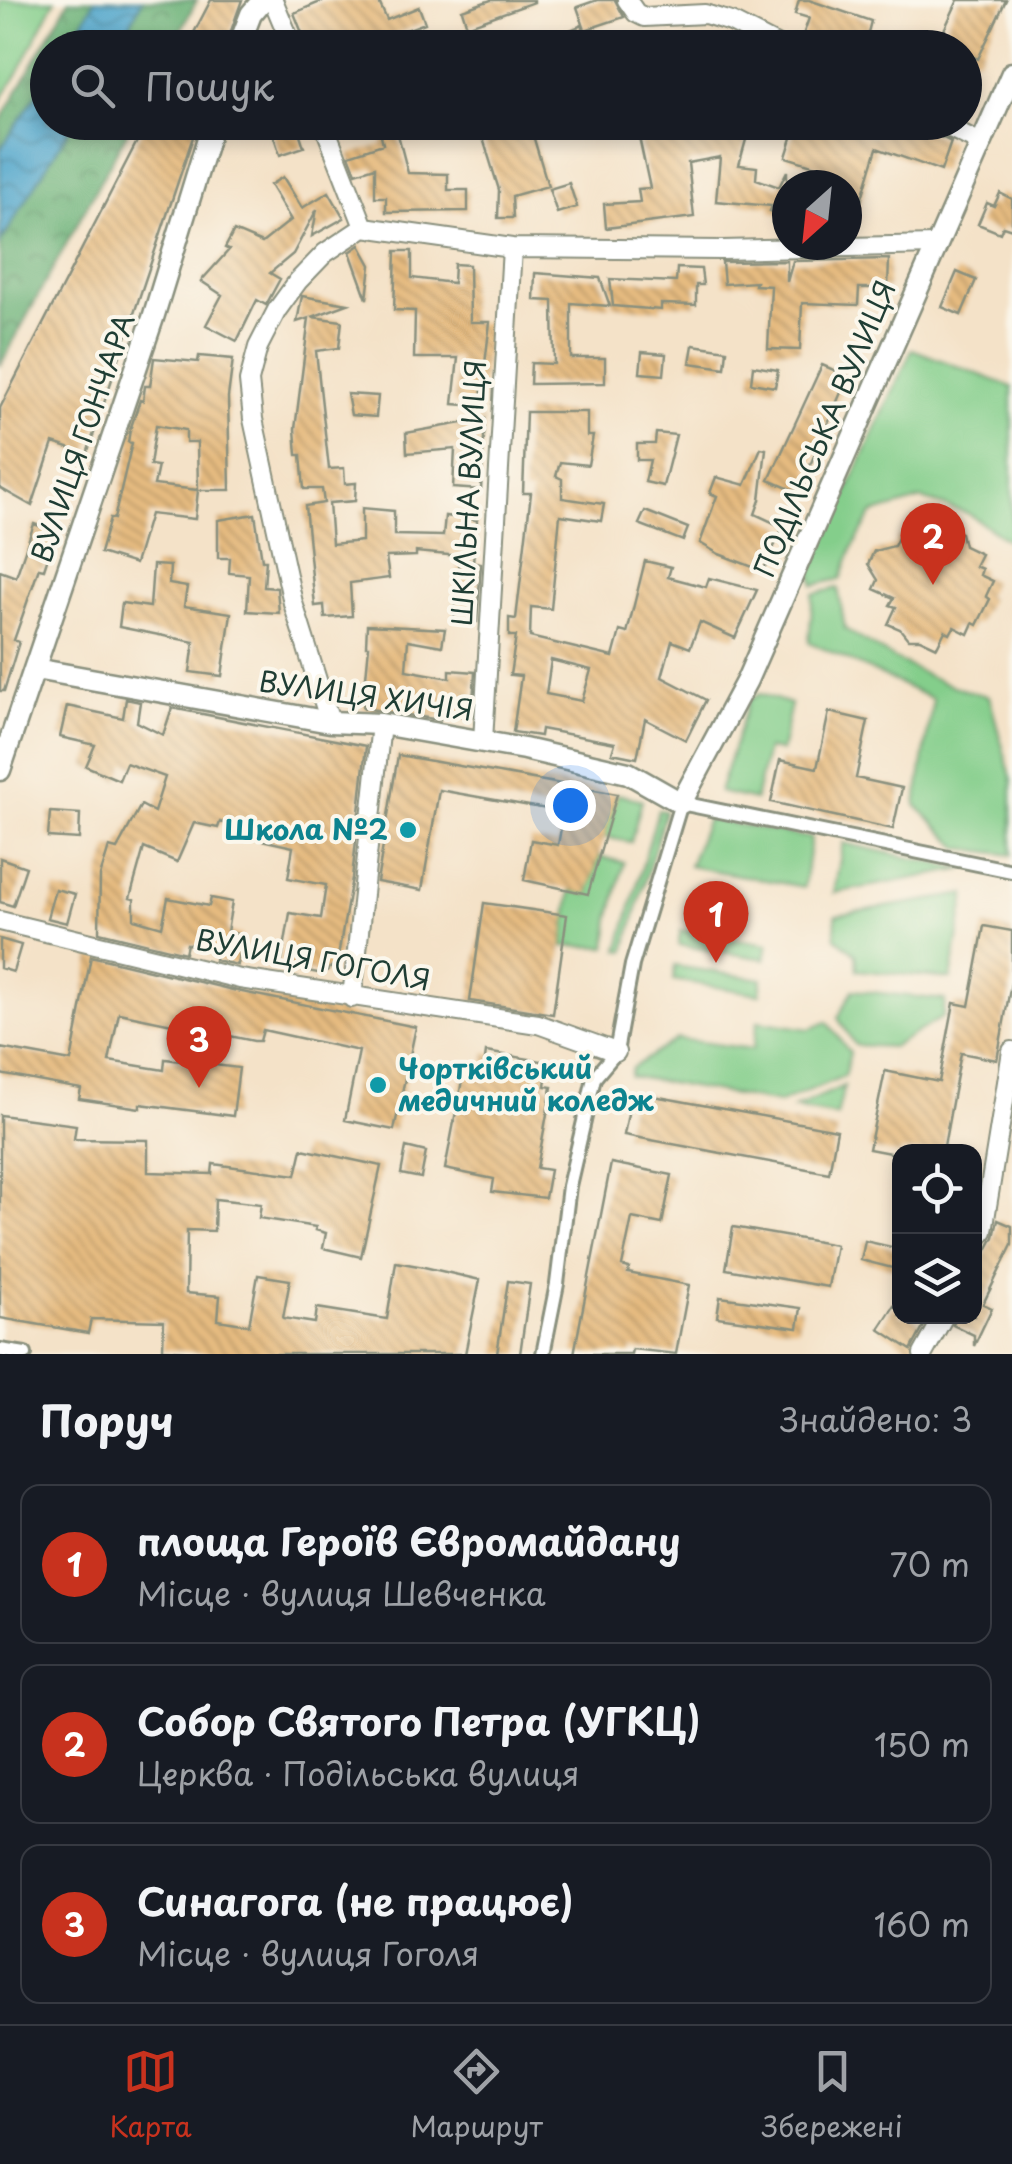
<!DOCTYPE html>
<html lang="uk">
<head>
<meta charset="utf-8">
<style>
	:root { --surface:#171b24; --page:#242831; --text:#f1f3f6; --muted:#9ea1a6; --line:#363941; --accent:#c8321e }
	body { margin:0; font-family:"Playpen Sans",sans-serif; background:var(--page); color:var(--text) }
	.controls { position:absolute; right:30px; bottom:30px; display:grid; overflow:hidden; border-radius:20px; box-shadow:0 5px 15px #0003 }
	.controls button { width:90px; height:90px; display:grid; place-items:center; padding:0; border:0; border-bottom:2px solid var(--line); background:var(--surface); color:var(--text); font:50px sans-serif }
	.compass { position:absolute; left:772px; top:170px; width:90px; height:90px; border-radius:50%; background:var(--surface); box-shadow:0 5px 15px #0003; rotate:207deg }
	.you { position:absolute; left:570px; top:805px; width:35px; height:35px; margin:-25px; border:8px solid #fff; border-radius:50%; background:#1a73e8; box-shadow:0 0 0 15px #1a73e833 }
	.badge { display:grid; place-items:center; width:65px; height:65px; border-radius:50%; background:var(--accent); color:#fff; font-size:32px; font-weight:700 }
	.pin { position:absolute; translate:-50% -82px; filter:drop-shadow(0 2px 5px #0008) }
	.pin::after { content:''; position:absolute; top:52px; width:35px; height:30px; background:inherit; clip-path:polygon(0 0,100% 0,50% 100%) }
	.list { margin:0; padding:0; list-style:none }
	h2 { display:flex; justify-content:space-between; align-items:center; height:130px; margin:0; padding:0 40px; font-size:42px }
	h2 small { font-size:32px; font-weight:400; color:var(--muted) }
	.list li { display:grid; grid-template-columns:65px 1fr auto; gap:30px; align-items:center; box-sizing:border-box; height:160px; margin:0 20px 20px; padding:0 20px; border:2px solid var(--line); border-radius:20px }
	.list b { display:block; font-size:38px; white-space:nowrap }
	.list p { margin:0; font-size:32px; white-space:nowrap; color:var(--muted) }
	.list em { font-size:32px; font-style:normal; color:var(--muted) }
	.icon { flex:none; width:55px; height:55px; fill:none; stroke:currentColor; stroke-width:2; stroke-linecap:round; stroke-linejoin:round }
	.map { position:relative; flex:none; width:1012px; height:1354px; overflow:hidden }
	.search { position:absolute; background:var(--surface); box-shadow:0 5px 15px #0003; left:30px; right:30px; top:30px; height:110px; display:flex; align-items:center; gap:25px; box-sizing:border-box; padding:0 35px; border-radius:55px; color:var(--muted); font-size:38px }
	.sheet { height:670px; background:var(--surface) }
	nav { display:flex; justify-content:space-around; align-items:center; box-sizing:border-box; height:140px; border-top:2px solid var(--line); background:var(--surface); font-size:28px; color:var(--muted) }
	nav a { display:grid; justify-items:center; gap:5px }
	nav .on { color:var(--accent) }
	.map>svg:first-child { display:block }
	.grass { fill:#84ce8b; stroke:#528660; stroke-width:2.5 }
	.forest { fill:url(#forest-crowns); stroke:#457756; stroke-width:2.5 }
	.water { fill:url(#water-waves); stroke:#377180; stroke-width:2.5 }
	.building { fill:url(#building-back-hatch); fill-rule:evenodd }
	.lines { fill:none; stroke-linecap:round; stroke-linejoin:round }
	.pedestrian-casing { stroke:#8a907e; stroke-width:18 }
	.minor-casing { stroke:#8a907e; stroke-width:22 }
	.tertiary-casing { stroke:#8a907e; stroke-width:25 }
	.pedestrian { stroke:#fff; stroke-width:12 }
	.minor { stroke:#fff; stroke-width:18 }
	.tertiary { stroke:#fff; stroke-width:20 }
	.culture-dot { fill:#0f9aa8; stroke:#fbf7ec; stroke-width:4 }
	.labels { text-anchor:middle; stroke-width:8; stroke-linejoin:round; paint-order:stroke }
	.street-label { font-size:28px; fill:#1f3d34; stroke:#fbf7ec }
	.culture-label { font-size:28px; font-weight:bold; fill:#0d838f; stroke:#fbf7ec; text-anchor:end }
</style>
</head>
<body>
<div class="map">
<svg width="1012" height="1354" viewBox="0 0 1012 1354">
	<defs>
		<pattern id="forest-crowns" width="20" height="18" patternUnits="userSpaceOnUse" patternTransform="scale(2.5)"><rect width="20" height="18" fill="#6bb177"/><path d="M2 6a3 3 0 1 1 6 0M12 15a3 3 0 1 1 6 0" fill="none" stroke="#579162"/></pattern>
		<pattern id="water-waves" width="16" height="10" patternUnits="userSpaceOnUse" patternTransform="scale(2.5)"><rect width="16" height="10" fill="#4fa5cb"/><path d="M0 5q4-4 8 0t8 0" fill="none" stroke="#4188a6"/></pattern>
		<pattern id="building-back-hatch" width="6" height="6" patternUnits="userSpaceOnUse" patternTransform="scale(2.5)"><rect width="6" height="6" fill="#e6bb80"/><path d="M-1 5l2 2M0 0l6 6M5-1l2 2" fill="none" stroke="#ba996a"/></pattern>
	</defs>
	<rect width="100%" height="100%" fill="#fbf7ec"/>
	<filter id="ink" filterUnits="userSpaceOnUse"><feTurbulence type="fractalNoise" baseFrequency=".01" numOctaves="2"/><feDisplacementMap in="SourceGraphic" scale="20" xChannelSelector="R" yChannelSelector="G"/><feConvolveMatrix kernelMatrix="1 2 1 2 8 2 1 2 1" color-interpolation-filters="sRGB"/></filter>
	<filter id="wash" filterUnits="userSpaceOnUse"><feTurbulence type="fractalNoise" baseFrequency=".0048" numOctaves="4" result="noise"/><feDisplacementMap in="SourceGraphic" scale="40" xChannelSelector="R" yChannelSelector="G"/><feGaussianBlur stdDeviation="2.25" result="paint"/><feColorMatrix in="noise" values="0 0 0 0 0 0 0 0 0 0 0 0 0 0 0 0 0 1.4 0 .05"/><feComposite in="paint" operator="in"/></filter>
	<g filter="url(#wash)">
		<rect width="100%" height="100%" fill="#f4e2c8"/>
		<path class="grass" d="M 0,0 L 55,0 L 17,75 L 0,101 Z
			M 912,349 L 1012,387 L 1012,543 L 967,513 L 922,499 L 872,514 L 852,549 L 841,579 L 814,585 L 811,571 Z
			M 838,588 L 845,629 C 890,657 937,686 989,696 L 1012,781 L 1012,855 L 960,848 L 916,805 L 933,699 L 809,642 L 813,594 Z
			M 760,694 L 791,704 L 781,751 L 767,749 L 755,800 L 719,792 L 749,700 Z
			M 617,794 L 642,800 L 631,842 L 604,837 Z
			M 658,810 L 665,811 L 625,951 L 619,950 Z
			M 707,819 L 811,838 L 804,887 L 689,866 Z
			M 843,843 L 953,867 L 964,869 L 834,893 Z
			M 599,856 L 624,863 L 610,919 L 607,947 L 563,946 L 571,890 L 588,894 Z
			M 966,894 L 951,979 L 857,970 L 856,954 L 835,937 L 836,915 Z
			M 681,930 L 768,944 L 765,959 L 678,945 Z
			M 675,966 L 762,979 L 760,994 L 673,980 Z
			M 853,990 L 945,1000 L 943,1017 L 892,1047 L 855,1045 L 838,1018 Z
			M 758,1021 L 809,1029 L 827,1022 L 850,1053 L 844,1076 L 779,1103 L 630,1076 L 632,1068 L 677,1039 L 753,1049 Z
			M 844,1086 L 837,1116 L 794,1108 Z"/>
		<path class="forest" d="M 69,0 L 95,0 L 69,47 L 48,48 L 47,79 L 0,150 L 0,122 Z
			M 142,0 L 197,0 L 172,47 L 119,48 Z
			M 73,123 L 132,123 L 0,366 L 0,243 Z"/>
		<path class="water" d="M 95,0 L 142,0 L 119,47 L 69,47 Z
			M 47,79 L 48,122 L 73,123 L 0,243 L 0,150 Z"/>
		<g id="blocks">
			<path class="building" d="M 211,0 L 242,0 L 225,48 L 186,48 Z
				M 325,0 L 378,0 L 387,20 L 419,7 L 425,23 L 379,40 L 382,48 L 308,48 L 294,13 Z
				M 491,0 L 534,0 L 534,2 L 467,26 L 462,10 Z
				M 597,0 L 615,0 L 624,17 L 585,30 L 577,7 Z
				M 799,0 L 809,0 L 871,21 L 864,48 L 820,48 L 801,41 L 809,18 L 795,14 Z
				M 958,0 L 1006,0 L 978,59 L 964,53 L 964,48 L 954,48 L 939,41 Z
				M 582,25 L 592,48 L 528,48 L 528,47 Z
				M 147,122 L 198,122 L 87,454 L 53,443 L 32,506 L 0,488 L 0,408 Z
				M 269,122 L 296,122 L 304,147 L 280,155 Z
				M 524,122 L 529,122 L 548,186 L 512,196 L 513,218 L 498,218 L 499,190 L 482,135 Z
				M 797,122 L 829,122 L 873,136 L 879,122 L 910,122 L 951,142 L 941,171 L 877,148 L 851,234 L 847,234 L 847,185 L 817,185 L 822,168 L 786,157 Z
				M 395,123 L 408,173 L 448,174 L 448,190 L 468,190 L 468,211 L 386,212 L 386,197 L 375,197 L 375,167 L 356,173 L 349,155 L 383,144 L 379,127 Z
				M 726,130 L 747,136 L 739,165 L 757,167 L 756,179 L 779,187 L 787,171 L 787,217 L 770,211 L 772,206 L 716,201 L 720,157 L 688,163 L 694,217 L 606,228 L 604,204 L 640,202 L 638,189 L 650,188 L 639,137 L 665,131 L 668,141 Z
				M 283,177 L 302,208 L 329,192 L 344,218 L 312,236 L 317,209 L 293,254 L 270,273 L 280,279 L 266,305 L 257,300 L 237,341 L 206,325 L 222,295 L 201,281 L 229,250 L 225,248 L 234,231 L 262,243 L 291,220 L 270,185 Z
				M 569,183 L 577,207 L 557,213 L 549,189 Z
				M 1000,193 L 1012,199 L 1012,229 L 1003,226 L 1000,233 L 978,224 L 987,203 L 994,206 Z
				M 360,245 L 371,265 L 367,299 L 350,252 Z
				M 396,251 L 412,251 L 412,278 L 453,283 L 454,264 L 469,265 L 470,322 L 490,322 L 480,406 L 453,404 L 458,358 L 414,358 L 415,311 L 394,310 Z
				M 889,259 L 888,288 L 859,288 L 858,305 L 802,303 L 800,350 L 768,349 L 771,286 L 755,285 L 756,282 L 724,284 L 722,262 L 787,261 L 787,282 L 793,261 Z
				M 677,268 L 701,269 L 703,285 L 696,285 L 696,305 L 661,304 L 661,310 L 613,306 L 610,279 L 676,282 Z
				M 957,272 L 976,280 L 961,315 L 942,307 Z
				M 535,273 L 600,278 L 610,306 L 571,303 L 571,358 L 605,358 L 605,383 L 530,384 L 531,363 L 554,364 L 553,301 L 534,300 Z
				M 302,296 L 348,304 L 312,317 L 342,321 L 339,348 L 316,351 L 329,469 L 344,468 L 345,484 L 356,483 L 355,501 L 329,503 L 332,544 L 362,541 L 362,508 L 394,511 L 394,535 L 443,536 L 445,516 L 477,520 L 473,562 L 481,563 L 477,622 L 454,620 L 459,556 L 416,552 L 416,556 L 386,557 L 389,578 L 350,583 L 352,616 L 325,618 L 324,605 L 315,606 L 305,506 L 324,503 L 322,489 L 304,489 L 301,455 L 297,455 L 295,429 L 309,318 L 297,322 Z
				M 693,345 L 727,350 L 725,368 L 690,363 Z
				M 642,352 L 666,354 L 664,375 L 640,373 Z
				M 199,356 L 233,359 L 228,397 L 230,490 L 198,490 L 195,519 L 150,514 L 135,564 L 100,553 L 110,518 L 114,519 L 132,443 L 128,442 L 130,430 L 140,400 L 143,401 L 145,386 L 150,386 L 154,358 L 198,362 ZM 156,425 L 186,430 L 186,442 L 197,442 L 198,490 L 154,485 L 158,466 L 150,465 Z
				M 822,365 L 848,376 L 808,470 L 812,471 L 802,494 L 769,480 Z
				M 753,366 L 778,370 L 775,387 L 751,383 Z
				M 347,394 L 378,396 L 376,417 L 351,415 Z
				M 526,412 L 587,412 L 587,436 L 593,436 L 588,465 L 560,462 L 556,476 L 562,479 L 562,498 L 604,504 L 601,521 L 560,515 L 551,609 L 531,607 L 530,637 L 613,657 L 620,631 L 627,633 L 645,561 L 671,567 L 668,577 L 706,587 L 709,578 L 757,590 L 735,638 L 700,622 L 690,648 L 672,641 L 662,677 L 706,700 L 686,740 L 645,719 L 637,758 L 612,753 L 615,743 L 541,729 L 540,736 L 513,732 L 521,676 L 510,675 L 516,636 L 509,636 L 509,618 L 516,619 L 531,493 L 523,493 ZM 551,660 L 591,670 L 582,701 L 546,694 Z
				M 485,419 L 481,490 L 453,488 L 455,449 L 407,453 L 406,433 Z
				M 656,433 L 676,435 L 663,486 L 645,482 L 650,460 L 637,460 L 637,444 L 655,444 Z
				M 761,448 L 766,449 L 760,500 L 755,514 L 783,527 L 763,571 L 719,554 L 700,543 L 717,496 L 710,493 L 716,477 L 745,485 Z
				M 645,511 L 688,528 L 683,541 L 639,524 Z
				M 255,514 L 262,560 L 266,560 L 264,587 L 277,588 L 279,613 L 247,611 L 249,575 L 229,573 L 230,558 L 218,558 L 218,520 Z
				M 34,524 L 56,532 L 44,569 L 39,568 L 14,640 L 19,642 L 4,691 L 0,691 L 0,571 L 16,577 Z
				M 932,531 L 942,535 L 952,530 L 961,533 L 964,546 L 981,554 L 975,566 L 982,569 L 980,575 L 993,581 L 986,596 L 990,599 L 977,625 L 973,623 L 968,634 L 954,627 L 950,634 L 945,631 L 937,647 L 920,639 L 908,639 L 900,629 L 888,624 L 896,607 L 890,605 L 894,598 L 874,589 L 878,580 L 868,564 L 874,551 L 894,546 L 899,536 L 919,546 L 923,540 L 927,542 Z
				M 153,565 L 170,566 L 169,584 L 187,587 L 184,606 L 231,613 L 222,676 L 190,672 L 194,642 L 119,627 L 122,603 L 150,607 Z
				M 367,625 L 445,629 L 442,646 L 408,640 L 406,670 L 450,678 L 450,670 L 475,672 L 472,717 L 441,714 L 440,720 L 363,708 L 369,646 L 366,646 Z
				M 126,699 L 140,702 L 137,722 L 163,735 L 172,708 L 366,746 L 352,878 L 337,962 L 323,974 L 281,966 L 290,913 L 321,918 L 326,885 L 288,878 L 293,847 L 257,839 L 258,831 L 220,822 L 218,828 L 194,823 L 177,862 L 144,848 L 130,898 L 134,899 L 134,919 L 162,927 L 168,898 L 209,906 L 211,898 L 232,902 L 227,932 L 242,935 L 237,965 L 215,960 L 217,948 L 187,944 L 185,953 L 99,932 L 100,876 L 109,847 L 117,849 L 141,805 L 154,812 L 165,777 L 126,763 L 119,780 L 86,766 L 95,745 L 60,737 L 67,706 L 123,718 Z
				M 829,712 L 868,721 L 856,778 L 902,788 L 893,829 L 771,802 L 780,760 L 817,768 Z
				M 398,755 L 617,794 L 588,894 L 524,880 L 531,840 L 558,845 L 564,812 L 439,790 L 422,890 L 377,882 Z
				M 50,812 L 80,814 L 79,839 L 48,837 Z
				M 0,858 L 26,867 L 13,906 L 0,902 Z
				M 55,889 L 75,894 L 67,923 L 47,918 Z
				M 484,903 L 567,915 L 553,1014 L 470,1001 Z
				M 984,926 L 1012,931 L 1012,978 L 997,1060 L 961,1053 L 943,1152 L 900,1152 L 900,1155 L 869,1149 L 885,1071 L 939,1082 L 954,1003 L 969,1006 Z
				M 0,939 L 21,945 L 13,972 L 0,968 Z
				M 91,956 L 237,991 L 416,1027 L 394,1130 L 345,1120 L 359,1051 L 263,1030 L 260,1041 L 254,1041 L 119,1013 L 109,1061 L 164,1070 L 165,1059 L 239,1068 L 233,1116 L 140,1104 L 140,1108 L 79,1099 L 81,1089 L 0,1074 L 0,1048 L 71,1061 Z
				M 486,1052 L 548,1062 L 545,1086 L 552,1087 L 537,1168 L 550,1170 L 545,1198 L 492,1192 L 494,1179 L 445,1169 L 464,1070 L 483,1074 Z
				M 632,1092 L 837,1130 L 829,1173 L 624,1135 Z
				M 0,1115 L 76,1125 L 74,1139 L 148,1140 L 148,1172 L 212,1174 L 213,1164 L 296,1175 L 302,1149 L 381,1166 L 361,1257 L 323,1248 L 326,1233 L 315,1230 L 316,1227 L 259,1218 L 261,1204 L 215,1199 L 214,1231 L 187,1230 L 186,1293 L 220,1296 L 218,1320 L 249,1325 L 258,1275 L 290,1280 L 283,1318 L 315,1323 L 317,1308 L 387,1319 L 396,1262 L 424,1267 L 480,1280 L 465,1354 L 215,1354 L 163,1349 L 164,1321 L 91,1319 L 88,1333 L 0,1318 Z
				M 406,1147 L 426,1152 L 421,1178 L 401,1174 Z
				M 611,1163 L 672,1175 L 662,1224 L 632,1218 L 622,1266 L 629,1268 L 628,1273 L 689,1285 L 676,1354 L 632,1349 L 631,1354 L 574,1354 Z
				M 998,1220 L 1012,1226 L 1012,1245 L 983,1304 L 992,1308 L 974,1346 L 974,1335 L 953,1325 L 956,1316 L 974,1316 L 974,1274 L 994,1237 Z
				M 733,1227 L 836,1245 L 828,1287 L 726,1269 Z
				M 865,1241 L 900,1249 L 900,1270 L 861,1260 Z
				M 508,1281 L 530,1284 L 520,1354 L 497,1354 Z
				M 720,1297 L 801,1308 L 798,1328 L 717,1317 Z
				M 894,1306 L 900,1310 L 900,1316 L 910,1316 L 924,1326 L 911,1350 L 879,1329 Z"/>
		</g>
	</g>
	<g filter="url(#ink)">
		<use href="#blocks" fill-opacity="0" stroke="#8a907e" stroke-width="2.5"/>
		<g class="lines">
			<g class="pedestrian-casing">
				<path id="pedestrian" d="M 0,1350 L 25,1354
					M 543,1354 L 557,1284 L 569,1186 L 594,1078 L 616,1052 L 632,965 L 681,803 L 1012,871"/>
			</g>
			<g class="minor-casing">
				<path id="minor" d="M 273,0 L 293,48
					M 627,0 L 636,13 L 644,17 L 705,14 L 731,22 L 782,48
					M 323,122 L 364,227 L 512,248 L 722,250 L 935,245
					M 938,122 L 981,143
					M 330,722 L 293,603 L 253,419 L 249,381 L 258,347 L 277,310 L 298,281 L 325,253 L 364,227
					M 483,741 L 512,248
					M 0,921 L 240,979 L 538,1024 L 616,1052
					M 352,998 L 381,724
					M 974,1244 L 983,1231 L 1012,1051
					M 923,1354 L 944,1316"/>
			</g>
			<g class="tertiary-casing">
				<path id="tertiary" d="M 238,48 L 251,14 L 263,0
					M 35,669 L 330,722 L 381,724 L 524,749 L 628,773 L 681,803 L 747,680 L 1012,73
					M 0,770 L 153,318 L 213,122"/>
			</g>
			<use href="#pedestrian" class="pedestrian"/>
			<use href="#minor" class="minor"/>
			<use href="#tertiary" class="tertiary"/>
		</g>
	</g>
	<g class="culture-dot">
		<circle cx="408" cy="830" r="10"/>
		<circle cx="378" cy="1085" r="10"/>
	</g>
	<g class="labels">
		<g class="street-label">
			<text transform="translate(825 429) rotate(-67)" y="10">ПОДІЛЬСЬКА ВУЛИЦЯ</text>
			<text transform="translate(83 438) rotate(-71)" y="10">ВУЛИЦЯ ГОНЧАРА</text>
			<text transform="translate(469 493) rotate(-87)" y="10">ШКІЛЬНА ВУЛИЦЯ</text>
			<text transform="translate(366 696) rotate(8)" y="10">ВУЛИЦЯ ХИЧІЯ</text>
			<text transform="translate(313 960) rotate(10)" y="10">ВУЛИЦЯ ГОГОЛЯ</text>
		</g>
		<g class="culture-label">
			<text x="388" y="840">Школа №2</text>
			<text x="398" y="1079" text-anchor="start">Чортківський<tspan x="398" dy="32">медичний коледж</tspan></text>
		</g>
	</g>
</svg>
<div class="controls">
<button><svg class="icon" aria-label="locate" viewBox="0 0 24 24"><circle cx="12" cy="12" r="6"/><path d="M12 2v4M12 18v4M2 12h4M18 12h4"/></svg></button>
<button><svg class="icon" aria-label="layers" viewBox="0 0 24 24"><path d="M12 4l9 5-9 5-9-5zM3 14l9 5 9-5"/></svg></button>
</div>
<svg class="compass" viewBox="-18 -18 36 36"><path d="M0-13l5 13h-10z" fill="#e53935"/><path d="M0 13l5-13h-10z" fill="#9ea1a6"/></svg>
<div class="you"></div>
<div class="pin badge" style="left:716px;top:963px">1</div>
<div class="pin badge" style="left:933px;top:585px">2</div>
<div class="pin badge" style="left:199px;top:1088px">3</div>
<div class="search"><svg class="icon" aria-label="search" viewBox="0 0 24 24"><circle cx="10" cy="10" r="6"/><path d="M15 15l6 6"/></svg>Пошук</div>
</div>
<section class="sheet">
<h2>Поруч<small>Знайдено: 3</small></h2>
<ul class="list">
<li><span class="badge">1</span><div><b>площа Героїв Євромайдану</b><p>Місце · вулиця Шевченка</p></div><em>70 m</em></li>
<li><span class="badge">2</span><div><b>Собор Святого Петра (УГКЦ)</b><p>Церква · Подільська вулиця</p></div><em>150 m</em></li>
<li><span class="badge">3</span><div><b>Синагога (не працює)</b><p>Місце · вулиця Гоголя</p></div><em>160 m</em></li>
</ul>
</section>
<nav>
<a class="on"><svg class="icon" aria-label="map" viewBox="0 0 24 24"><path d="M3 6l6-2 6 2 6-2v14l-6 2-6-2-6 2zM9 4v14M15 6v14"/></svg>Карта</a>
<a><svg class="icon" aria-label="directions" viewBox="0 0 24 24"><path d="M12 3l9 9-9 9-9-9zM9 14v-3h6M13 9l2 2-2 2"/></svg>Маршрут</a>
<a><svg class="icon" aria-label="saved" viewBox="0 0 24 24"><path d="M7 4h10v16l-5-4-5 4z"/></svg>Збережені</a>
</nav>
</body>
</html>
